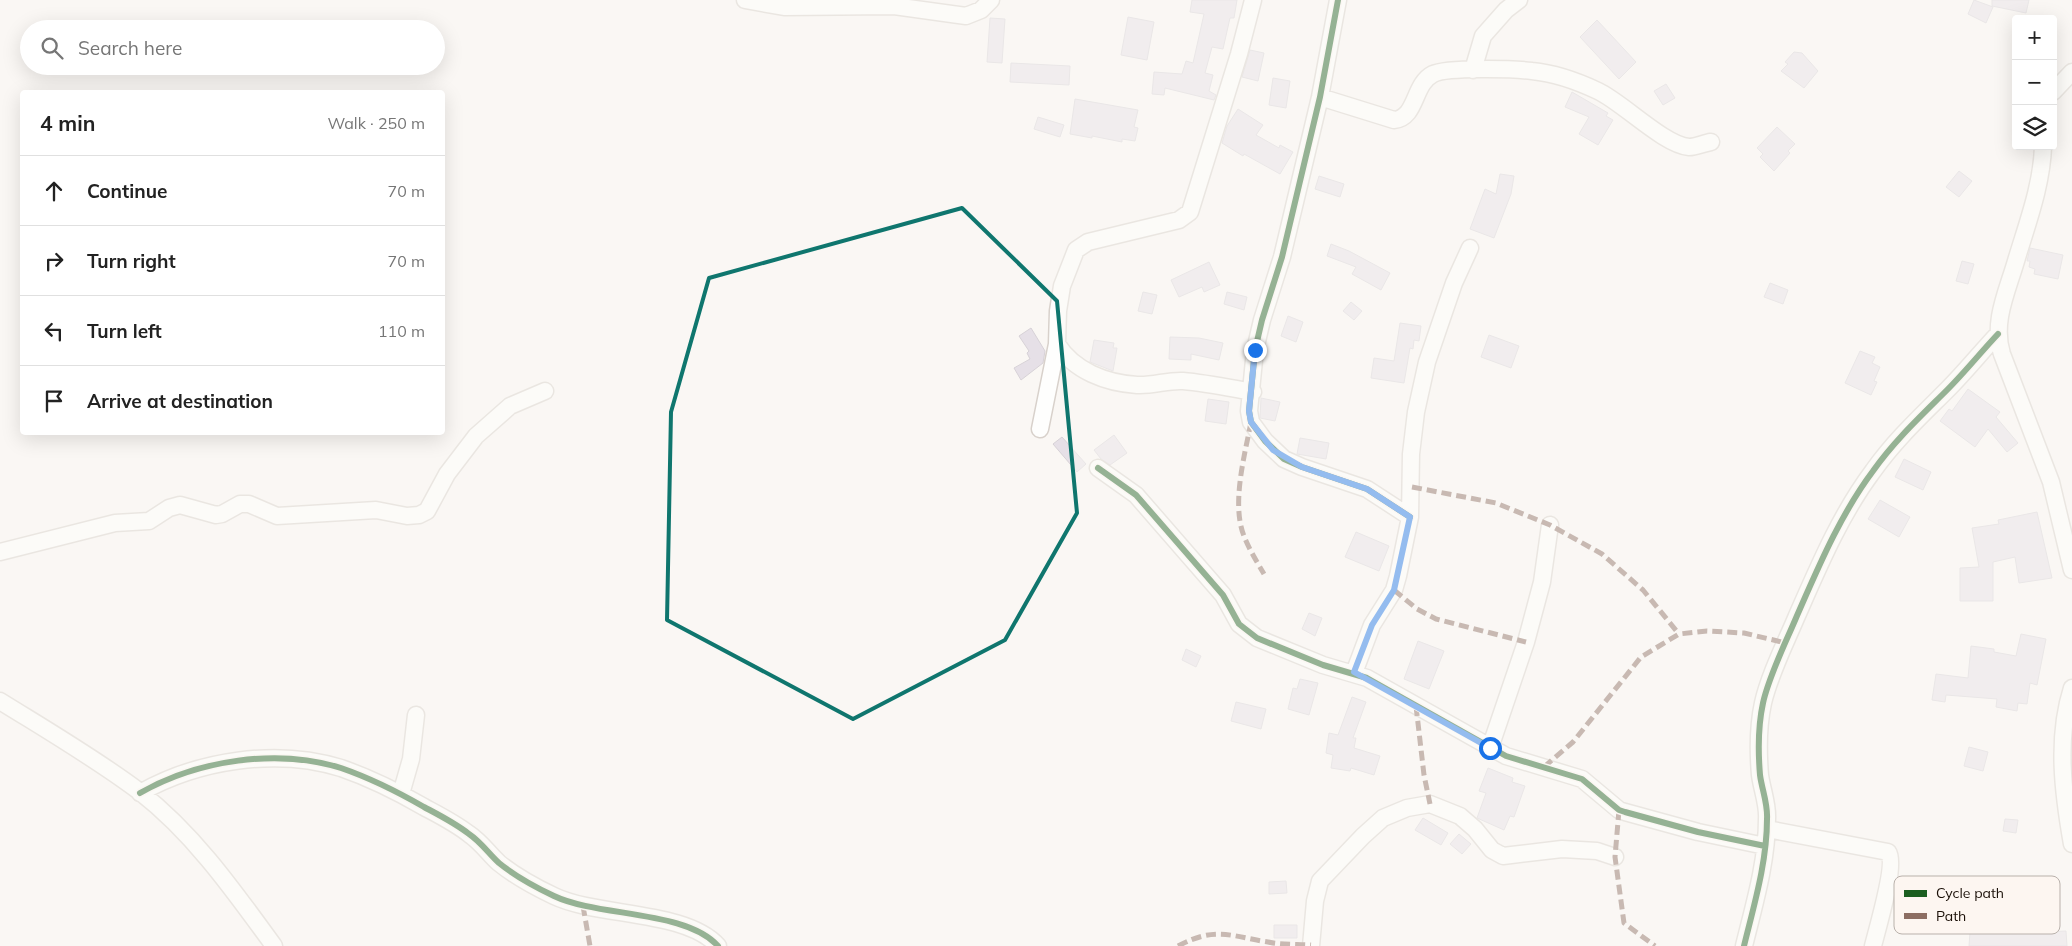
<!DOCTYPE html>
<html lang="en">
<head>
<meta charset="utf-8">
<style>
	:root { --surface:#fff; --page:#f2f2f2; --text:#222; --muted:#767676; --line:#e0e0e0 }
	body { margin:0; font-family:Mulish,sans-serif; background:var(--page); color:var(--text) }
	.controls { position:absolute; right:15px; top:15px; display:grid; overflow:hidden; border-radius:5px; box-shadow:0 5px 20px #0002 }
	.controls button { width:45px; height:45px; display:grid; place-items:center; padding:0; border:0; border-bottom:1px solid var(--line); background:var(--surface); color:var(--text); font:25px sans-serif }
	.stop { position:absolute; width:15px; height:15px; margin:-11px; border:4px solid #1a73e8; border-radius:50%; background:#fff }
	.stop.end { background:#1a73e8; border-color:#fff; box-shadow:0 1px 5px #0008 }
	.list { margin:0; padding:0; list-style:none }
	h2 { display:flex; justify-content:space-between; align-items:center; height:65px; margin:0; padding:0 20px; font-size:21px }
	h2 small { font-size:16px; font-weight:400; color:var(--muted) }
	.list li { display:grid; grid-template-columns:32px 1fr auto; gap:15px; align-items:center; box-sizing:border-box; height:70px; padding:0 20px; border-top:1px solid var(--line) }
	.list b { display:block; font-size:19px; white-space:nowrap }
	.list em { font-size:16px; font-style:normal; color:var(--muted) }
	.icon { flex:none; width:28px; height:28px; fill:none; stroke:currentColor; stroke-width:2; stroke-linecap:round; stroke-linejoin:round }
	.map { position:relative; flex:none; width:2072px; height:946px; overflow:hidden }
	.search { position:absolute; background:var(--surface); box-shadow:0 5px 20px #0002; left:20px; top:20px; width:425px; height:55px; display:flex; align-items:center; gap:12px; box-sizing:border-box; padding:0 18px; border-radius:28px; color:var(--muted); font-size:19px }
	.panel { position:absolute; background:var(--surface); box-shadow:0 5px 20px #0002; left:20px; top:90px; width:425px; height:345px; border-radius:5px }
	.map>svg:first-child { display:block }
	.building { fill:#e6e0e7; stroke:#d7d2d7 }
	.lines { fill:none; stroke-linecap:round; stroke-linejoin:round }
	.street-casing { stroke:#d8d1cb; stroke-width:19 }
	.street { stroke:#fefefd; stroke-width:16 }
	.quiet { stroke:#8d6e63; stroke-width:5; stroke-dasharray:10 5; stroke-linecap:butt }
	.cycleway-casing { stroke:#fdf6f1; stroke-width:9 }
	.cycleway { stroke:#1b5e20; stroke-width:6 }
	.route { stroke:#1a73e8; stroke-width:6 }
	.marked { fill:none; stroke:#0f766e; stroke-width:4; stroke-linejoin:round }
	.key { fill:#fdf6f1; stroke:#b9b1ab; stroke-width:1 }
	.key-label { font-size:14px; fill:#1a0f07 }
</style>
</head>
<body>
<div class="map">
<svg width="2072" height="946" viewBox="0 0 2072 946">
	<rect width="100%" height="100%" fill="#faf7f4"/>
	<path class="building" d="M 1192,0 L 1237,0 L 1234,18 L 1230,18 L 1223,49 L 1212,47 L 1205,73 L 1213,75 L 1209,91 L 1216,95 L 1214,100 L 1165,88 L 1164,95 L 1152,94 L 1154,72 L 1182,74 L 1186,61 L 1193,63 L 1204,14 L 1190,12 Z
		M 1974,0 L 1993,7 L 1986,23 L 1968,14 Z
		M 1992,0 L 2029,0 L 2026,13 L 1992,6 Z
		M 1128,17 L 1154,22 L 1147,60 L 1121,55 Z
		M 990,18 L 1005,19 L 1002,63 L 987,62 Z
		M 1597,20 L 1636,62 L 1619,79 L 1580,37 Z
		M 1250,50 L 1264,53 L 1258,81 L 1242,77 Z
		M 1794,52 L 1802,53 L 1818,71 L 1804,88 L 1781,71 L 1788,64 L 1785,62 Z
		M 1011,63 L 1070,66 L 1069,85 L 1010,82 Z
		M 1273,78 L 1290,81 L 1286,108 L 1269,105 Z
		M 1666,84 L 1675,98 L 1663,105 L 1654,91 Z
		M 1572,92 L 1608,113 L 1606,116 L 1613,120 L 1598,145 L 1579,134 L 1589,117 L 1565,107 Z
		M 1075,99 L 1138,110 L 1134,127 L 1138,128 L 1135,141 L 1122,139 L 1122,142 L 1092,136 L 1092,138 L 1070,134 Z
		M 1238,109 L 1263,125 L 1256,135 L 1279,148 L 1280,145 L 1293,152 L 1280,174 L 1244,154 L 1243,156 L 1222,143 L 1227,126 Z
		M 1038,117 L 1064,125 L 1060,137 L 1034,129 Z
		M 1777,127 L 1795,144 L 1788,151 L 1790,153 L 1774,171 L 1760,157 L 1763,154 L 1757,148 Z
		M 1959,171 L 1972,181 L 1959,197 L 1946,187 Z
		M 1500,174 L 1514,176 L 1511,194 L 1494,238 L 1470,229 L 1485,189 L 1496,194 Z
		M 1319,176 L 1344,184 L 1340,197 L 1315,189 Z
		M 1331,244 L 1349,251 L 1390,273 L 1381,290 L 1352,274 L 1356,267 L 1327,256 Z
		M 2030,248 L 2063,255 L 2058,279 L 2034,274 L 2035,269 L 2029,267 L 2030,261 L 2027,261 Z
		M 1962,261 L 1974,264 L 1968,284 L 1956,281 Z
		M 1209,262 L 1220,285 L 1204,292 L 1202,287 L 1179,297 L 1171,280 Z
		M 1770,283 L 1788,290 L 1783,304 L 1764,297 Z
		M 1143,292 L 1157,295 L 1152,314 L 1138,311 Z
		M 1227,292 L 1247,297 L 1244,310 L 1224,304 Z
		M 1351,302 L 1362,311 L 1354,320 L 1343,311 Z
		M 1288,316 L 1303,322 L 1296,342 L 1281,336 Z
		M 1400,323 L 1421,326 L 1419,341 L 1414,340 L 1413,349 L 1410,348 L 1404,383 L 1371,378 L 1374,358 L 1394,361 Z
		M 1031,328 L 1045,351 L 1043,363 L 1021,380 L 1014,368 L 1030,359 L 1027,353 L 1029,351 L 1019,336 Z
		M 1489,335 L 1519,346 L 1511,368 L 1481,357 Z
		M 1170,337 L 1199,338 L 1223,343 L 1219,360 L 1191,354 L 1191,360 L 1169,359 Z
		M 1094,340 L 1114,343 L 1113,348 L 1117,348 L 1113,371 L 1090,362 Z
		M 1860,351 L 1875,357 L 1872,363 L 1880,367 L 1874,381 L 1877,382 L 1871,395 L 1845,383 Z
		M 1968,389 L 2000,412 L 1996,417 L 2018,443 L 2007,452 L 1988,429 L 1975,447 L 1940,421 L 1949,409 L 1952,411 Z
		M 1261,398 L 1280,402 L 1275,421 L 1260,418 Z
		M 1208,399 L 1229,402 L 1226,424 L 1205,421 Z
		M 1114,435 L 1127,453 L 1110,465 L 1101,459 L 1094,450 Z
		M 1062,437 L 1086,464 L 1077,472 L 1053,444 Z
		M 1300,438 L 1329,443 L 1326,459 L 1297,454 Z
		M 1904,459 L 1931,472 L 1923,490 L 1895,477 Z
		M 1880,500 L 1910,517 L 1899,537 L 1868,519 Z
		M 2037,512 L 2052,578 L 2019,583 L 2015,557 L 1993,562 L 1993,601 L 1960,601 L 1960,568 L 1979,567 L 1972,528 L 1999,524 L 1998,520 Z
		M 1356,532 L 1389,546 L 1379,571 L 1345,557 Z
		M 1309,613 L 1322,618 L 1315,636 L 1302,629 Z
		M 2021,634 L 2046,639 L 2037,685 L 2030,683 L 2027,704 L 2018,703 L 2017,711 L 1996,707 L 1997,699 L 1946,695 L 1945,702 L 1932,700 L 1936,674 L 1968,678 L 1971,646 L 1994,649 L 1994,652 L 2016,656 Z
		M 1418,641 L 1444,651 L 1429,689 L 1404,679 Z
		M 1186,649 L 1201,656 L 1196,667 L 1182,660 Z
		M 1300,679 L 1318,683 L 1309,715 L 1288,709 L 1293,688 L 1297,689 Z
		M 1352,697 L 1366,702 L 1353,738 L 1356,738 L 1354,748 L 1380,756 L 1374,775 L 1351,768 L 1350,771 L 1331,768 L 1333,755 L 1326,753 L 1329,733 L 1338,735 Z
		M 1236,702 L 1266,709 L 1261,729 L 1231,721 Z
		M 1969,747 L 1988,752 L 1983,771 L 1964,766 Z
		M 1488,768 L 1513,778 L 1512,782 L 1525,786 L 1514,817 L 1510,816 L 1504,830 L 1477,818 L 1486,793 L 1479,791 Z
		M 1423,818 L 1448,833 L 1441,845 L 1415,830 Z
		M 2005,819 L 2018,820 L 2016,833 L 2003,831 Z
		M 1459,834 L 1471,844 L 1462,854 L 1450,844 Z
		M 1286,881 L 1287,893 L 1269,894 L 1269,882 Z
		M 2020,884 L 2045,886 L 2042,932 L 2066,931 L 2067,946 L 1969,946 L 1973,891 L 2020,894 Z
		M 1274,925 L 1297,925 L 1297,938 L 1274,938 Z"/>
	<g class="lines">
		<g class="street-casing">
			<path id="street" d="M 745,0 L 784,7 L 894,6 L 966,16 L 981,10 L 991,0
				M 1338,0 L 1320,97 L 1282,257 L 1262,320 L 1255,350 L 1249,411 L 1251,422 L 1265,441 L 1284,459 L 1302,467 L 1367,489 L 1410,517
				M 1473,70 L 1483,36 L 1506,10 L 1519,0
				M 2053,92 L 2072,72
				M 1320,97 L 1394,120 C 1417,118 1413,84 1433,74 C 1447,67 1515,69 1532,71 C 1553,73 1579,82 1598,91 C 1622,102 1664,145 1689,147 C 1696,147 1704,143 1711,142
				M 2043,146 C 2042,185 2027,224 2016,261 C 2007,292 1992,322 2002,354 L 2051,482 L 2072,570
				M 1057,344 C 1074,371 1106,383 1137,385 C 1153,386 1168,380 1183,381 C 1206,383 1230,388 1253,392
				M 1040,429 L 1057,344 L 1058,311 L 1062,286 L 1076,250 L 1088,242 L 1179,220 L 1190,212 L 1239,54 L 1253,0
				M 1098,468 L 1136,495 L 1223,595 L 1239,624 L 1257,638 L 1323,665 L 1367,678 L 1506,756 L 1582,779 L 1619,810 L 1625,812 L 1698,832 L 1765,846
				M 0,552 L 115,523 L 149,521 L 169,508 L 180,505 L 216,515 L 222,514 L 240,504 L 249,504 L 277,516 L 376,510 L 407,516 L 419,515 L 427,511 L 447,474 L 476,436 L 510,406 L 545,391
				M 1354,673 L 1372,625 L 1394,590 L 1398,576 L 1410,517 L 1411,454 L 1416,412 L 1427,362 L 1454,283 L 1470,248
				M 2072,688 C 2056,738 2063,793 2072,844
				M 0,701 C 45,729 98,760 140,792 C 194,834 234,891 274,946
				M 1490,748 L 1526,642 L 1542,582 L 1550,525
				M 140,793 C 198,760 277,748 341,768 C 370,778 398,792 424,807 C 439,815 455,823 469,834 C 481,842 489,854 499,863 C 515,876 535,887 554,896 C 598,917 686,910 718,946
				M 401,794 L 411,759 L 416,715
				M 1767,829 L 1888,852 C 1897,863 1877,930 1873,946
				M 1311,946 L 1315,901 L 1320,881 L 1363,836 L 1383,818 L 1407,808 L 1430,804 L 1460,816 L 1475,829 L 1492,850 L 1503,856 L 1562,849 L 1597,851 L 1615,857
				M 1744,946 C 1754,905 1767,862 1767,819 C 1768,804 1762,790 1760,775 C 1758,751 1758,726 1763,703 C 1769,676 1785,644 1796,618 C 1818,568 1840,515 1873,471 C 1895,440 1921,416 1947,390 C 1965,372 1981,352 1998,334"/>
		</g>
		<use href="#street" class="street"/>
		<path class="quiet" d="M 1251,422 C 1245,454 1231,504 1244,536 C 1249,549 1257,562 1264,574
			M 1412,487 L 1496,503 L 1550,525 L 1602,554 L 1643,590 L 1679,634
			M 1394,590 L 1417,609 L 1436,619 L 1526,642
			M 1416,706 L 1424,775 L 1430,804
			M 1544,767 L 1573,742 L 1641,657 L 1679,634 L 1707,631 L 1744,633 L 1786,643
			M 1619,810 L 1615,857 L 1624,923 L 1655,946
			M 583,906 L 590,946
			M 1178,946 C 1216,926 1229,936 1268,942 C 1282,945 1297,944 1311,945"/>
		<g class="cycleway-casing">
			<path id="cycleway" d="M 1338,0 L 1320,97 L 1282,257 L 1262,320 L 1255,350 L 1249,411 L 1251,422 L 1265,441 L 1284,459 L 1302,467 L 1367,489 L 1410,517
				M 1098,468 L 1136,495 L 1223,595 L 1239,624 L 1257,638 L 1323,665 L 1367,678 L 1506,756 L 1582,779 L 1619,810 L 1625,812 L 1698,832 L 1765,846
				M 140,793 C 198,760 277,748 341,768 C 370,778 398,792 424,807 C 439,815 455,823 469,834 C 481,842 489,854 499,863 C 515,876 535,887 554,896 C 598,917 686,910 718,946
				M 1744,946 C 1754,905 1767,862 1767,819 C 1768,804 1762,790 1760,775 C 1758,751 1758,726 1763,703 C 1769,676 1785,644 1796,618 C 1818,568 1840,515 1873,471 C 1895,440 1921,416 1947,390 C 1965,372 1981,352 1998,334"/>
		</g>
		<use href="#cycleway" class="cycleway"/>
	</g>
	<g class="lines">
		<path class="route" d="M 1255,350 L 1249,411 L 1251,422 L 1273,450 L 1302,467 L 1367,489 L 1410,517 L 1394,590 L 1372,625 L 1354,672 L 1490,748"/>
	</g>
	<path d="M0 0H2072V946H0ZM 962,208 L 1057,301 L 1077,513 L 1005,640 L 853,719 L 667,620 L 671,412 L 709,278 Z" fill="#faf7f4" fill-opacity=".55" fill-rule="evenodd"/>
	<path class="marked" d="M 962,208 L 1057,301 L 1077,513 L 1005,640 L 853,719 L 667,620 L 671,412 L 709,278 Z"/>
	<rect x="1894" y="876" width="166" height="58" rx="8" class="key"/>
	<rect x="1904" y="890" width="23" height="7" fill="#1b5e20"/>
	<rect x="1904" y="913" width="23" height="6" fill="#8d6e63"/>
	<g class="key-label">
		<text x="1936" y="898">Cycle path</text>
		<text x="1936" y="921">Path</text>
	</g>
</svg>
<div class="controls">
<button>+</button>
<button>−</button>
<button><svg class="icon" aria-label="layers" viewBox="0 0 24 24"><path d="M12 4l9 5-9 5-9-5zM3 14l9 5 9-5"/></svg></button>
</div>
<div class="stop" style="left:1490px;top:748px"></div>
<div class="stop end" style="left:1255px;top:350px"></div>
<div class="search"><svg class="icon" aria-label="search" viewBox="0 0 24 24"><circle cx="10" cy="10" r="6"/><path d="M15 15l6 6"/></svg>Search here</div>
<section class="panel">
<h2>4 min<small>Walk · 250 m</small></h2>
<ul class="list">
<li><svg class="icon" aria-label="ahead" viewBox="0 0 24 24"><path d="M12 20V5M6 11l6-6 6 6"/></svg><div><b>Continue</b></div><em>70 m</em></li>
<li><svg class="icon" aria-label="right" viewBox="0 0 24 24"><path d="M7 20v-9h11M14 6l5 5-5 5"/></svg><div><b>Turn right</b></div><em>70 m</em></li>
<li><svg class="icon" aria-label="left" viewBox="0 0 24 24"><path d="M17 20v-9H6M10 6l-5 5 5 5"/></svg><div><b>Turn left</b></div><em>110 m</em></li>
<li><svg class="icon" aria-label="arrive" viewBox="0 0 24 24"><path d="M6 21V4h12l-3 4 3 4H6"/></svg><div><b>Arrive at destination</b></div></li>
</ul>
</section>
</div>
</body>
</html>
